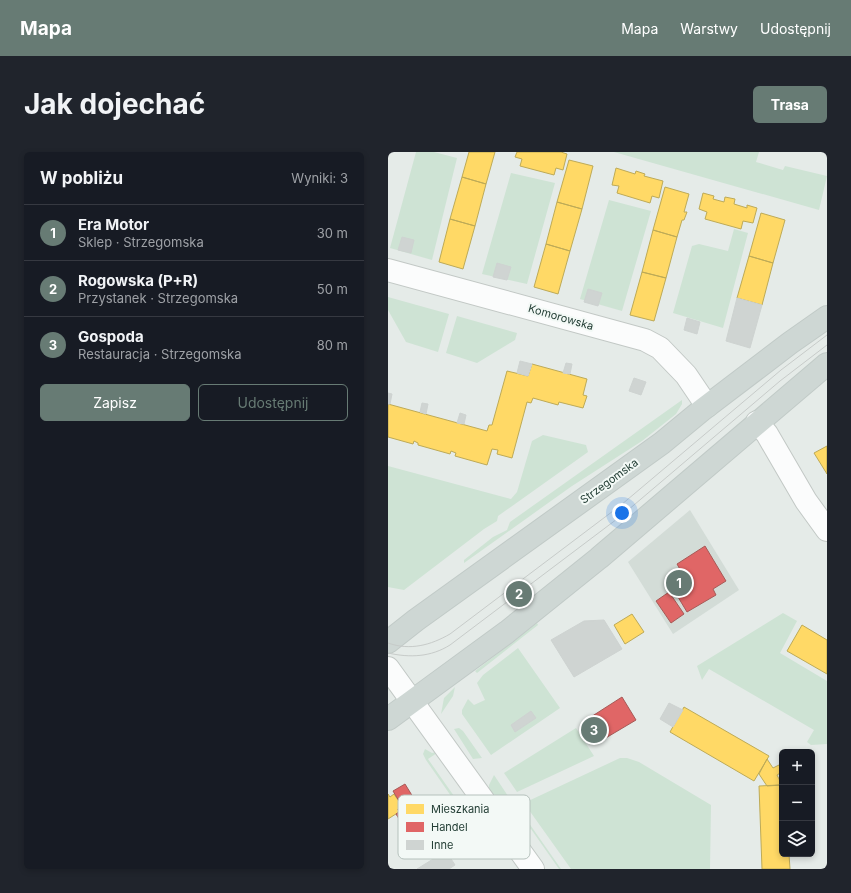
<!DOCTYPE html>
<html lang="pl">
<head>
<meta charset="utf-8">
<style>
	:root { --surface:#171b24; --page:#20242c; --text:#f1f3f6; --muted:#9ea1a6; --line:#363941; --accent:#677b74 }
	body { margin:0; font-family:Inter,sans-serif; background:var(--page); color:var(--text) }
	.controls { position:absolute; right:12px; bottom:12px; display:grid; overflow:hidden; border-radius:6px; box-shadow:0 2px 6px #0003 }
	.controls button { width:36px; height:36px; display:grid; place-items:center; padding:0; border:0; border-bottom:1px solid var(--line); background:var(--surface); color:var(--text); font:20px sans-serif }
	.you { position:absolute; left:234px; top:361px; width:14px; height:14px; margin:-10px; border:3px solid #fff; border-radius:50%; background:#1a73e8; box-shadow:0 0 0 6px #1a73e833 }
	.badge { display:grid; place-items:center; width:26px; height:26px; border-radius:50%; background:var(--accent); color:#fff; font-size:13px; font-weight:700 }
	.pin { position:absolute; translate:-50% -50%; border:2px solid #fff; box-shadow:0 1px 4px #0006 }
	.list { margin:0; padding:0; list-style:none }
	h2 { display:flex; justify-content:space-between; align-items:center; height:52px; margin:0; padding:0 16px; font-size:17px }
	h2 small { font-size:13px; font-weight:400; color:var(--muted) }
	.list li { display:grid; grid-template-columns:26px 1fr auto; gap:12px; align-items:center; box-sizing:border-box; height:56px; padding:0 16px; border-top:1px solid var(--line) }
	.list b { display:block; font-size:15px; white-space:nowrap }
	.list p { margin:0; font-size:13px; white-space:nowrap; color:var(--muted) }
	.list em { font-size:13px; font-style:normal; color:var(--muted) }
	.actions { display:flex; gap:8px; padding:12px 16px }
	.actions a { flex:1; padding:9px 0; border:1px solid var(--accent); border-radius:6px; text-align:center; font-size:14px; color:var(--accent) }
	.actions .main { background:var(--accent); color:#fff }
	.icon { flex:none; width:22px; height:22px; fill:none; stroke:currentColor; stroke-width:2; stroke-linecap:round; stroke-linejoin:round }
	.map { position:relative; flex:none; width:439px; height:717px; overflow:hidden; border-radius:6px }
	header { display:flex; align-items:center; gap:24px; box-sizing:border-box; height:56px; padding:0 20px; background:var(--accent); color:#fff }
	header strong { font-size:19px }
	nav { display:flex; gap:22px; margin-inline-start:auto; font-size:14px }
	.intro { display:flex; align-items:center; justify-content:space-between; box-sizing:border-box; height:96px; padding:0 24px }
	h1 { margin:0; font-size:28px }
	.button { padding:10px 18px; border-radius:6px; background:var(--accent); color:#fff; font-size:14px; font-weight:700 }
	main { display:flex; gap:24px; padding:0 24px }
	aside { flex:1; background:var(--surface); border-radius:6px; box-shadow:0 2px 6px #0003 }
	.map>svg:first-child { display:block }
	.built { fill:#d3dcd7 }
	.green { fill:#cee3d4 }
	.homes { fill:#ffd966; stroke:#bdaa57 }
	.shops { fill:#e06666; stroke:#a75a57 }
	.building { fill:#cfd4d2; stroke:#ced3d1 }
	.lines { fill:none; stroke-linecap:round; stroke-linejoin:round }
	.minor-casing { stroke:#c2c8c5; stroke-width:24 }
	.major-casing { stroke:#c1cac7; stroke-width:24 }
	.minor { stroke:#fbfcfc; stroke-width:22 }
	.major { stroke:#ced7d4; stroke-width:22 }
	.tram { stroke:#c7cbc9; stroke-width:1 }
	.labels { text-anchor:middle; stroke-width:4; stroke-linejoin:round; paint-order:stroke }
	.street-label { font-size:11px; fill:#233e35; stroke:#f3f9f6 }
	.key { fill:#f3f9f6; stroke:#b5c1bc; stroke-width:1 }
	.key-label { font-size:11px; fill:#233e35 }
</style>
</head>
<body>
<header>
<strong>Mapa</strong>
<nav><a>Mapa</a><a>Warstwy</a><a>Udostępnij</a></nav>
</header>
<div class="intro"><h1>Jak dojechać</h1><a class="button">Trasa</a></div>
<main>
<aside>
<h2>W pobliżu<small>Wyniki: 3</small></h2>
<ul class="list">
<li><span class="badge">1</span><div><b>Era Motor</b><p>Sklep · Strzegomska</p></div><em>30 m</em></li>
<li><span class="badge">2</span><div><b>Rogowska (P+R)</b><p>Przystanek · Strzegomska</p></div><em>50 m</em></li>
<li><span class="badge">3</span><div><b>Gospoda</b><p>Restauracja · Strzegomska</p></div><em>80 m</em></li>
</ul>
<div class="actions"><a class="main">Zapisz</a><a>Udostępnij</a></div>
</aside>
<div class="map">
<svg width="439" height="717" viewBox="0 0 439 717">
	<rect width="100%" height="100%" fill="#e5ebe8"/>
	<path class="built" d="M 302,358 L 351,438 L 285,482 L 240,410 Z"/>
	<path class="green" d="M 28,0 L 46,0 L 69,6 L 44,108 L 2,96 Z
		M 226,0 L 371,0 L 368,10 L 395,18 L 397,14 L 439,24 L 431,58 Z
		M 123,21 L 167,31 L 139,132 L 94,122 Z
		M 221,48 L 263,59 L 234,159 L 192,147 Z
		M 346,77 L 360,81 L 335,176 L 285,161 L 304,94 L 311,92 L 340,99 Z
		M 0,145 L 61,162 L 50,200 L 18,190 L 0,158 Z
		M 69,164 L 129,181 L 127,188 L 89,211 L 58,201 Z
		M 294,248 L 294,252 L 288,262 L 254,289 L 184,334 L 76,411 L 76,408 L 105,385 L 119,378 L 122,370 Z
		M 155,283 L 198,293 L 200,300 L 110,364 L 109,369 L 96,377 L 16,438 L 0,435 L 0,314 L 123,347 L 129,340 L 144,289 Z
		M 395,461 L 409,469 L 392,501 L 439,529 L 439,592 L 423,593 L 419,590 L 426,578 L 321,517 L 314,528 L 309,514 Z
		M 149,471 L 150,473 L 89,521 L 87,519 Z
		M 130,496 L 172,556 L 103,603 L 74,562 L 74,558 L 80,547 L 86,553 L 97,548 L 89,531 L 95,523 Z
		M 67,535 L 65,544 L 53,562 L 56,546 Z
		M 71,576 L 75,579 L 94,606 L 85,607 L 66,577 Z
		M 188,576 L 206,604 L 129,640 L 116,621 Z
		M 37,597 L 44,601 L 52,599 L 40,607 L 99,691 L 97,693 L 38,608 L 35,602 Z
		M 232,606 L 239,606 L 251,610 L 323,653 L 322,717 L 183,717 L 136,651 Z
		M 106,623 L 120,644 L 117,646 L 101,641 L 101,633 Z
		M 129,654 L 173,717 L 171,717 L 143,677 L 131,685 L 121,669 L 125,656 Z"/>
	<path class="homes" d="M 81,0 L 107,0 L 98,32 L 74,25 Z
		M 129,0 L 173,0 L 179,2 L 175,18 L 168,16 L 166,23 L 132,14 L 134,7 L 127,5 Z
		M 181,8 L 205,14 L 194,57 L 169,50 Z
		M 228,16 L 247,22 L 248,19 L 257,22 L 256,24 L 275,29 L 271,46 L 264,44 L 262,51 L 229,41 L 231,34 L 224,33 Z
		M 74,25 L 98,32 L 87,74 L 62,67 Z
		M 277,35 L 301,42 L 296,60 L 299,60 L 296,68 L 294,68 L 289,85 L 265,78 Z
		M 315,41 L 326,44 L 325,47 L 336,50 L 337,45 L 347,47 L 346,52 L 359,56 L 359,53 L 369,56 L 365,71 L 355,69 L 353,77 L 317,67 L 319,60 L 311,57 Z
		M 169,50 L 194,57 L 182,99 L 158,92 Z
		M 373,61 L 397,68 L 385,111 L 361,104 Z
		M 62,67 L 87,74 L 75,117 L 51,110 Z
		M 265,78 L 289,85 L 278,126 L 254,120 Z
		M 158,92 L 182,99 L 170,142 L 146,135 Z
		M 361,104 L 385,111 L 374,153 L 349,146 Z
		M 254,120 L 278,126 L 266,169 L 242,163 Z
		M 144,212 L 199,227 L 195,243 L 199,244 L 195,256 L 171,250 L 170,253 L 145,246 L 143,251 L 139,250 L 124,306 L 109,302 L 110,298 L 104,297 L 99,313 L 67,304 L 68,301 L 63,299 L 62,302 L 30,293 L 30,291 L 26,289 L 25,292 L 0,285 L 0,252 L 99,279 L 101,273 L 104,273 L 119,219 L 140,224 Z
		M 439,294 L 439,322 L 426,301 Z
		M 244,462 L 256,480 L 237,492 L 226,473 Z
		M 414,473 L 439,488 L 439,522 L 399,499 Z
		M 296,555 L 381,604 L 366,629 L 282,580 Z
		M 379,607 L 385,616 L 391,613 L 394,618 L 394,620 L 389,623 L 394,633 L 379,634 L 371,622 Z
		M 391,633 L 394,633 L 394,702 L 401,702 L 402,717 L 374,717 L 371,634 Z
		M 0,642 L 2,645 L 6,642 L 14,654 L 10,657 L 11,660 L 0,667 Z"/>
	<path class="shops" d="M 317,394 L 338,429 L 325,437 L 328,443 L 299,460 L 281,430 L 294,421 L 289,412 Z
		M 281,440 L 296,462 L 283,471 L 268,449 Z
		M 234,545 L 248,568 L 216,587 L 211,580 L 205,584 L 195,570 Z
		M 17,632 L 49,684 L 29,696 L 8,662 L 11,660 L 10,657 L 14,654 L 5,639 Z"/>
	<path class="building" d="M 14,85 L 26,88 L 23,101 L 10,98 Z
		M 109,111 L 123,115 L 119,128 L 105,125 Z
		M 200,137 L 214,141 L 210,154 L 196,150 Z
		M 349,146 L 374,153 L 362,196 L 338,189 Z
		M 299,166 L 312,170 L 309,182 L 296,178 Z
		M 132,209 L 144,212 L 140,224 L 129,221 Z
		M 178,211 L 184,212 L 182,222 L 175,221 Z
		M 246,226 L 258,230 L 253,243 L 241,239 Z
		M 0,241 L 4,242 L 2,252 L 0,252 Z
		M 34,251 L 40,252 L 38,262 L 32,260 Z
		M 72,261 L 78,263 L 76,272 L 69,271 Z
		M 216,468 L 234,497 L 186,525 L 163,488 L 196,469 Z
		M 281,551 L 295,558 L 285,575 L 272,567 Z
		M 143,559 L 148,566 L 127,580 L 123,573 Z
		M 58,699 L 67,713 L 61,717 L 29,717 Z"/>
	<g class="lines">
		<g class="minor-casing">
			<path id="minor" d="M 0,118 L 257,188 L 272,196 L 298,223 L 319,254
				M 369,270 L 379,282 L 418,349 L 439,378
				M 0,516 L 145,717"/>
		</g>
		<g class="major-casing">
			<path id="major" d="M 0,490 L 28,468 L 274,291 L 314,258 L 402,191 L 439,165
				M 0,567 L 119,480 L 211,406 L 439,212"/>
		</g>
		<use href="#minor" class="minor"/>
		<use href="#major" class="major"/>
		<path class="tram" d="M 0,491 C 22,499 43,493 62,482 L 233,353 L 393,218 L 439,183
			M 0,501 C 22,506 43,505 62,493 L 233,364 L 392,229 L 439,193"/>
	</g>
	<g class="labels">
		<g class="street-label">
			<text transform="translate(173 165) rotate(16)" y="4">Komorowska</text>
			<text transform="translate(221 329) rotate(-36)" y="4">Strzegomska</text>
		</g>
	</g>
	<rect x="10" y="643" width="132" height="64" rx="6" class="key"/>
	<rect x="18" y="652" width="18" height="10" fill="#ffd966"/>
	<rect x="18" y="670" width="18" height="10" fill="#e06666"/>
	<rect x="18" y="688" width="18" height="10" fill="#cfd4d2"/>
	<g class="key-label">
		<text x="43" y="661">Mieszkania</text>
		<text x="43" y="679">Handel</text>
		<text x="43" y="697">Inne</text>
	</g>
</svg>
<div class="controls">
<button>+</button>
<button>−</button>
<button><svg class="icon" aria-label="layers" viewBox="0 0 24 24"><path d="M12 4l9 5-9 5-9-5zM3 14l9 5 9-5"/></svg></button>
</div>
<div class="you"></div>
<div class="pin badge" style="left:291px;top:431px">1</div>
<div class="pin badge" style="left:131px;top:442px">2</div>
<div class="pin badge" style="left:206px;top:578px">3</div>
</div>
</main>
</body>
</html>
